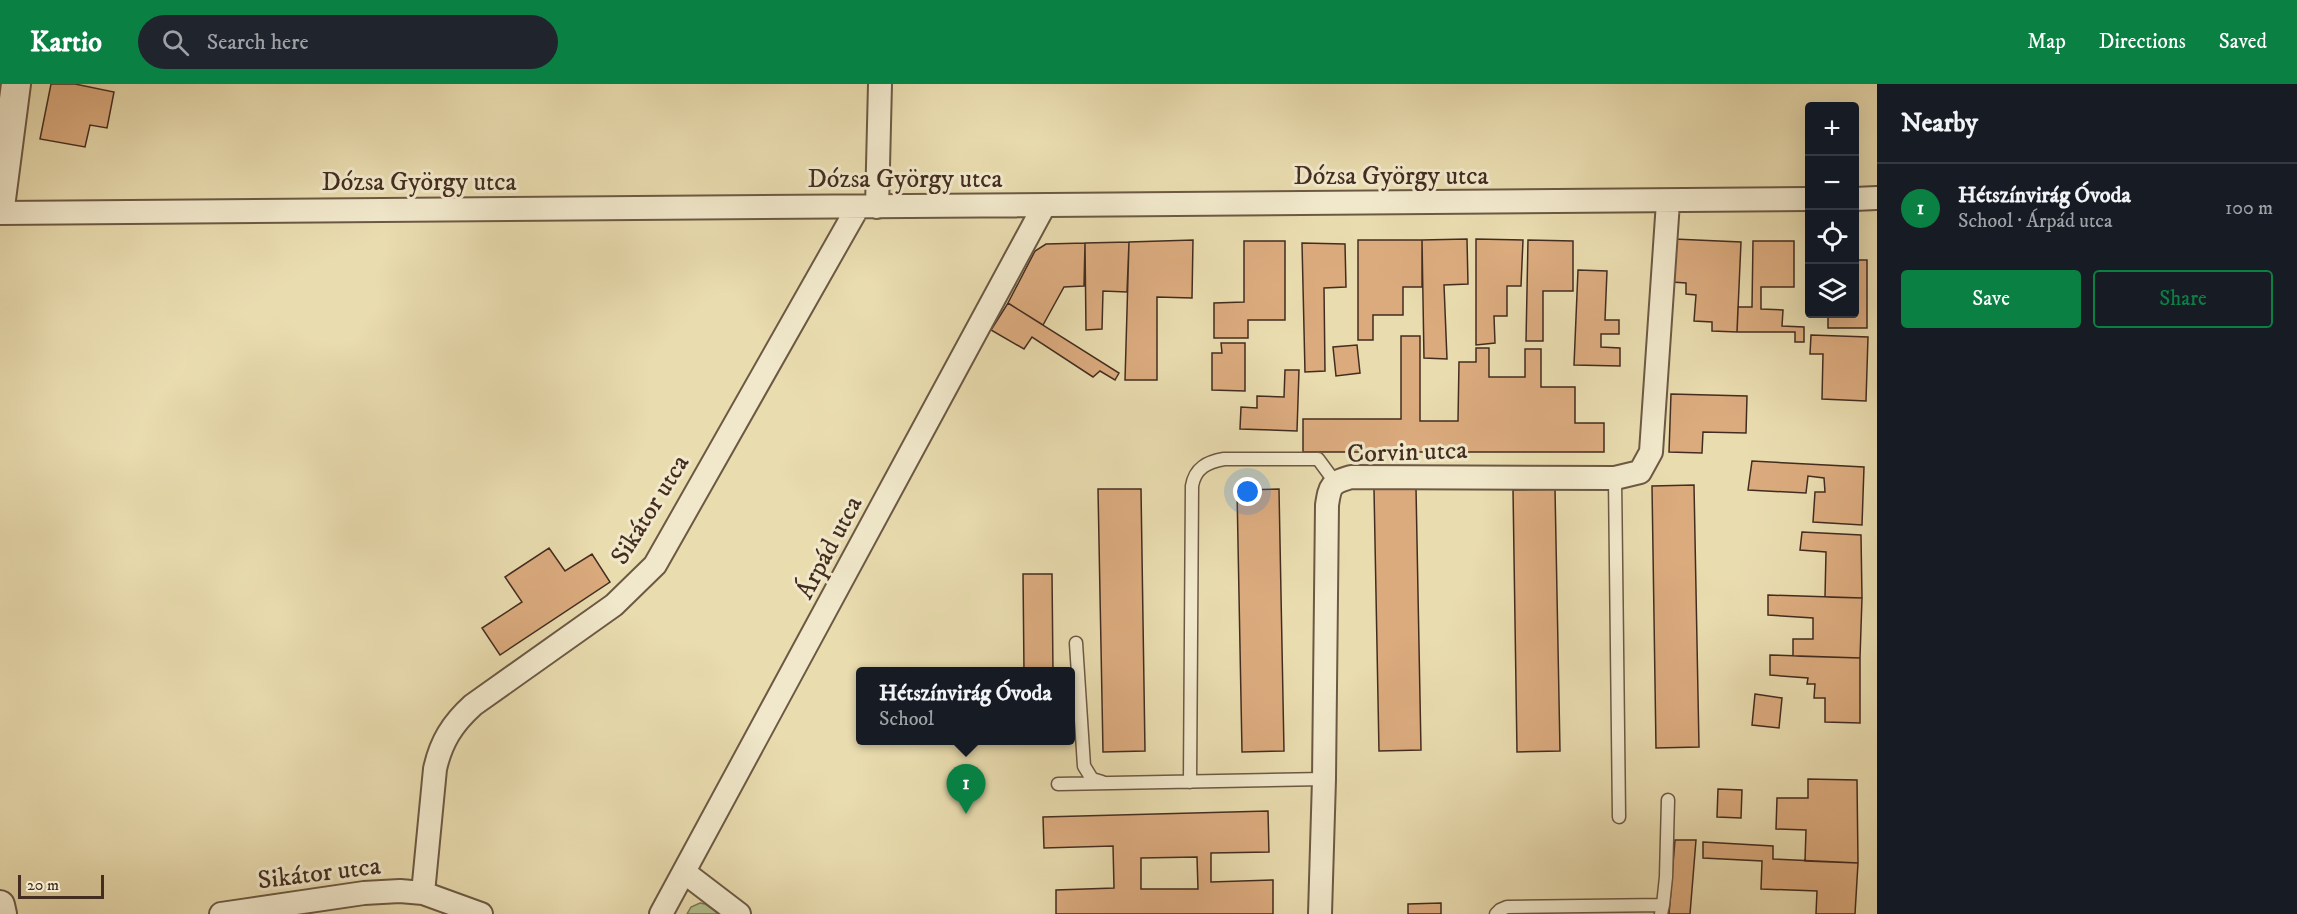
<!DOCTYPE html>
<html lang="en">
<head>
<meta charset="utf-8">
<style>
	:root { --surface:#171b24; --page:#20242c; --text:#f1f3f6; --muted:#9ea1a6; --line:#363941; --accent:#0b8043 }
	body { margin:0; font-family:"IM FELL DW Pica",serif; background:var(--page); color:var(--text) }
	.controls { position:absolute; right:18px; top:18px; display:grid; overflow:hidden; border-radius:6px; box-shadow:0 6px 24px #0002 }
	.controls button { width:54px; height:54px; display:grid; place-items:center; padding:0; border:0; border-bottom:2px solid var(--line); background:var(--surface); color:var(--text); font:30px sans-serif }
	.scale { position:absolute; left:18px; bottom:15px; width:86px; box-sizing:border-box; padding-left:6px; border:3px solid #432d20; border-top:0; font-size:16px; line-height:21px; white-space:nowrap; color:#432d20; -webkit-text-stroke:4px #f1e8cb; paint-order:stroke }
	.you { position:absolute; left:1248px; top:408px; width:21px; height:21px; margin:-15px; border:4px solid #fff; border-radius:50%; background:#1a73e8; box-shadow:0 0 0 9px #1a73e833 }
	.badge { display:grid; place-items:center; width:39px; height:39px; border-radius:50%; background:var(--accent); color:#fff; font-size:20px; font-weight:700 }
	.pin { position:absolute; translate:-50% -50px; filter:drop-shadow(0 2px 3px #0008) }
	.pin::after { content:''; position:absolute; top:32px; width:21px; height:18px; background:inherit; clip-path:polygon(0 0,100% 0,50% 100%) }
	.popup { position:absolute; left:856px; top:583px; width:219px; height:78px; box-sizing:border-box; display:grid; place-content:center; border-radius:6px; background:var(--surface); filter:drop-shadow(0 2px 4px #0005); font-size:20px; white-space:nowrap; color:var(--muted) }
	.popup b { font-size:22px; color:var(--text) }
	.popup::after { content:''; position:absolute; left:50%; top:100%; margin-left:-12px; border:12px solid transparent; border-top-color:var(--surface) }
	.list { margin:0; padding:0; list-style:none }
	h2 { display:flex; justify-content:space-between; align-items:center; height:78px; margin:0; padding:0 24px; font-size:26px }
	h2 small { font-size:20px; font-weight:400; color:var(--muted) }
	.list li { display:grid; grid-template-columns:39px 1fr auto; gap:18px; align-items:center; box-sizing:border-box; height:90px; padding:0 24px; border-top:2px solid var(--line) }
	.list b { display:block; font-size:22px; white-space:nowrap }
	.list p { margin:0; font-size:20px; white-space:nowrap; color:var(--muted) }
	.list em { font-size:20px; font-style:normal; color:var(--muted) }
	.actions { display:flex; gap:12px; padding:18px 24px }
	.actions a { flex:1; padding:14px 0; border:2px solid var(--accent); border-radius:6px; text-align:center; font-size:21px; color:var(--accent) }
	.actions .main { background:var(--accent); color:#fff }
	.icon { flex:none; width:33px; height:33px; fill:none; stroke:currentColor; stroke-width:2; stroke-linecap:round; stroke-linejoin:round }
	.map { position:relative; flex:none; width:1877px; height:830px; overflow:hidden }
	header { display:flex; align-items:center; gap:36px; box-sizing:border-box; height:84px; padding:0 30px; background:var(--accent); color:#fff }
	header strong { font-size:28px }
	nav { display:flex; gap:33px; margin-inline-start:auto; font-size:21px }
	.search { width:420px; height:54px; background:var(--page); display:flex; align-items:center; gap:15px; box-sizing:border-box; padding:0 21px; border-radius:33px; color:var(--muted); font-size:22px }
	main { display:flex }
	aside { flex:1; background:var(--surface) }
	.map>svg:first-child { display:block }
	.green { fill:#b3c18d; stroke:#7b7756; stroke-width:1.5 }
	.building { fill:#dbab7e; stroke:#432d20; stroke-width:1.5; fill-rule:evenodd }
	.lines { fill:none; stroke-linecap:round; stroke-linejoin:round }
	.service-casing { stroke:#6c5944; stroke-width:15 }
	.minor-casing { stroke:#6c5944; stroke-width:26 }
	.tertiary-casing { stroke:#6c5944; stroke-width:32 }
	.service { stroke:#f1e8cb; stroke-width:12 }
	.minor { stroke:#f1e8cb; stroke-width:22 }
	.tertiary { stroke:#f1e8cb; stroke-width:28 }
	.labels { text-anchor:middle; stroke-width:6; stroke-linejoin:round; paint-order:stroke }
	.street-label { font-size:26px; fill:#432d20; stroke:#f1e8cb }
</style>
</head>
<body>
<header>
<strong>Kartio</strong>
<div class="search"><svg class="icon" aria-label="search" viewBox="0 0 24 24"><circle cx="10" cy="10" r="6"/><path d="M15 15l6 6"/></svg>Search here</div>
<nav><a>Map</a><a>Directions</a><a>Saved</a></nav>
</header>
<main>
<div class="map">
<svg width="1877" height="830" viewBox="0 0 1877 830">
	<rect width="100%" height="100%" fill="#e9dcaf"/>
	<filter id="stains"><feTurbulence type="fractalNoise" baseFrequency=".00333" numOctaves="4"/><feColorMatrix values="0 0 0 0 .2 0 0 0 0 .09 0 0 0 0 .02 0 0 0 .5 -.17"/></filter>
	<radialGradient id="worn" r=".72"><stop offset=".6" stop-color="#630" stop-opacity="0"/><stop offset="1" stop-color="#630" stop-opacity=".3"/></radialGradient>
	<path class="green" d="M 700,819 L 705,820 L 719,830 L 687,830 L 691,823 Z"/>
	<path class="building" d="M 51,0 L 75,0 L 114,8 L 107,44 L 90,41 L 85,63 L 40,55 Z
		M 1467,155 L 1468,200 L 1444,201 L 1447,275 L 1424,274 L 1422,156 Z
		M 1476,155 L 1523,156 L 1521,202 L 1507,202 L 1507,232 L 1494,232 L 1495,259 L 1476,261 Z
		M 1674,155 L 1741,158 L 1737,248 L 1712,247 L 1712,238 L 1694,237 L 1696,211 L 1686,210 L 1686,199 L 1672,198 Z
		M 1193,156 L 1192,214 L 1157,213 L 1157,296 L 1125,296 L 1129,158 Z
		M 1358,156 L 1422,156 L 1422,203 L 1403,203 L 1403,231 L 1373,231 L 1373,256 L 1358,256 Z
		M 1528,156 L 1573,157 L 1573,207 L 1543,207 L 1543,257 L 1526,257 Z
		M 1244,157 L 1285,157 L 1285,236 L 1248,236 L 1248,254 L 1214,254 L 1214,219 L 1244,218 Z
		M 1753,157 L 1794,157 L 1794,203 L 1761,203 L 1761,225 L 1783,226 L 1782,242 L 1804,243 L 1804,258 L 1795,258 L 1795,248 L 1737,248 L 1738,223 L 1752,223 Z
		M 1129,158 L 1127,208 L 1103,207 L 1102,245 L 1086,246 L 1085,159 Z
		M 1085,159 L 1084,202 L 1064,203 L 1043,241 L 1008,219 L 1035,167 L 1046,160 Z
		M 1302,159 L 1345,160 L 1346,203 L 1324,204 L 1325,287 L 1305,288 Z
		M 1854,176 L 1867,176 L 1867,244 L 1828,244 L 1828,230 L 1854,230 Z
		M 1578,186 L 1607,187 L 1605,236 L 1619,236 L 1619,250 L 1601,250 L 1601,263 L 1620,264 L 1620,282 L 1574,281 Z
		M 1008,219 L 1119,289 L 1115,296 L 1100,287 L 1093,293 L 1032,253 L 1024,265 L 991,246 Z
		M 1811,251 L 1868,253 L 1866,317 L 1822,315 L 1823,270 L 1810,270 Z
		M 1401,252 L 1420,252 L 1420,337 L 1458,337 L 1459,278 L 1476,278 L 1476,264 L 1489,264 L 1489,293 L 1525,293 L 1525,265 L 1541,265 L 1541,303 L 1575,303 L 1575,339 L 1604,339 L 1604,368 L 1303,368 L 1303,335 L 1401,335 Z
		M 1221,259 L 1245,259 L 1245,307 L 1212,306 L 1212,269 L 1222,269 Z
		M 1357,261 L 1360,289 L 1336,292 L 1333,263 Z
		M 1285,286 L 1299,286 L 1297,347 L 1240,345 L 1241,323 L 1257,324 L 1257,312 L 1284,313 Z
		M 1671,310 L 1747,312 L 1746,349 L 1703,348 L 1702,369 L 1669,368 Z
		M 1752,377 L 1864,383 L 1862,441 L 1813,438 L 1815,408 L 1825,408 L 1824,394 L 1808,392 L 1806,409 L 1748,406 Z
		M 1694,401 L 1699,663 L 1656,664 L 1652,402 Z
		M 1416,404 L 1421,666 L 1379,667 L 1374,405 Z
		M 1098,405 L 1141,405 L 1145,667 L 1103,668 Z
		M 1279,405 L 1284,667 L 1242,668 L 1237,406 Z
		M 1555,405 L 1560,667 L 1517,668 L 1513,406 Z
		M 1802,448 L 1861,451 L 1862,514 L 1825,513 L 1826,468 L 1800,466 Z
		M 549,464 L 565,487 L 592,470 L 610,498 L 500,571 L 482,544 L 522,518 L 505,493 Z
		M 1023,490 L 1052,490 L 1053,588 L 1024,588 Z
		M 1768,511 L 1862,514 L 1860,574 L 1793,572 L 1793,555 L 1813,555 L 1813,534 L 1768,531 Z
		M 1770,571 L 1860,574 L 1860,639 L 1825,638 L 1825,614 L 1814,614 L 1815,600 L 1807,600 L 1808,594 L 1770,591 Z
		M 1755,610 L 1782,614 L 1779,644 L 1752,641 Z
		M 1808,695 L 1857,696 L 1858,779 L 1805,777 L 1806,746 L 1776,745 L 1777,714 L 1808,714 Z
		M 1718,705 L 1742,706 L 1741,734 L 1717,733 Z
		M 1268,727 L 1269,768 L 1211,769 L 1211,798 L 1273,796 L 1273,830 L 1056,830 L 1056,806 L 1114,804 L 1113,762 L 1044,764 L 1043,733 ZM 1197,773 L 1198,805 L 1141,805 L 1141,774 Z
		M 1675,756 L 1696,756 L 1690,830 L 1669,830 Z
		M 1703,758 L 1773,762 L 1773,775 L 1858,779 L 1855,830 L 1816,830 L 1817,807 L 1761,805 L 1762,777 L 1703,774 Z
		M 1441,819 L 1441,830 L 1408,830 L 1408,820 Z"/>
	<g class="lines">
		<g class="service-casing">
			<path id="service" d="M 1615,394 L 1619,733
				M 1076,559 L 1084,682 L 1092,695 L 1102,698
				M 1190,698 L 1192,402 C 1195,384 1207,378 1224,375 L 1318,375 L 1335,398
				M 1058,700 L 1324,695
				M 1663,821 L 1666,793 L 1668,716
				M 1496,830 L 1500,826 L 1507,823 L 1663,821 L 1661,830"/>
		</g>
		<g class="minor-casing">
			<path id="minor" d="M 1854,115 L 1877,114
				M 877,123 L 880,0
				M 0,129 L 1810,115
				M 684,788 L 739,830
				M 423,809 L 435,685 C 441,658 452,640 473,621 L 614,521 L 655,481 L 858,123
				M 221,830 L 364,809 L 400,807 L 423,809 L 481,830
				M 661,830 L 1044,122
				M 1320,830 L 1324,695 L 1327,421 C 1330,401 1331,399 1351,393 L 1615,394 L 1640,388 L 1651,368 L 1668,118"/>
		</g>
		<g class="tertiary-casing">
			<path id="tertiary" d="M 0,123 L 16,0
				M 0,821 L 2,830"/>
		</g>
		<use href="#service" class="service"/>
		<use href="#minor" class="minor"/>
		<use href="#tertiary" class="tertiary"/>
	</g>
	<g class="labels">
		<g class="street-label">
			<text x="1391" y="100">Dózsa György utca</text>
			<text x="905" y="103">Dózsa György utca</text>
			<text x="419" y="106">Dózsa György utca</text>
			<text transform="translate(1407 367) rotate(-2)" y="9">Corvin utca</text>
			<text transform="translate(649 425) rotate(-58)" y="9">Sikátor utca</text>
			<text transform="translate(828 463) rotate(-62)" y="9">Árpád utca</text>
			<text transform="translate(319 788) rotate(-7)" y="9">Sikátor utca</text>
		</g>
	</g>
	<rect width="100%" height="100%" filter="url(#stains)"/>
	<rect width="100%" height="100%" fill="url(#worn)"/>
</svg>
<div class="controls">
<button>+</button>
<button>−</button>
<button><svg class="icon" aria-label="locate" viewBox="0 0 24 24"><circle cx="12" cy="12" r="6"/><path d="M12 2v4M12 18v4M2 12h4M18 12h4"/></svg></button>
<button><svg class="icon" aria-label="layers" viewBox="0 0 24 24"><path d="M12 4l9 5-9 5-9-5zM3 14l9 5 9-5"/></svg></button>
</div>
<div class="scale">20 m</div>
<div class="you"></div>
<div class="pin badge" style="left:966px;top:730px">1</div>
<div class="popup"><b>Hétszínvirág Óvoda</b>School</div>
</div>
<aside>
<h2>Nearby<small></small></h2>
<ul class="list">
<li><span class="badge">1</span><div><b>Hétszínvirág Óvoda</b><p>School · Árpád utca</p></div><em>100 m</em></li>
</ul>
<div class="actions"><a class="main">Save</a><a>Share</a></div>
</aside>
</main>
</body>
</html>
